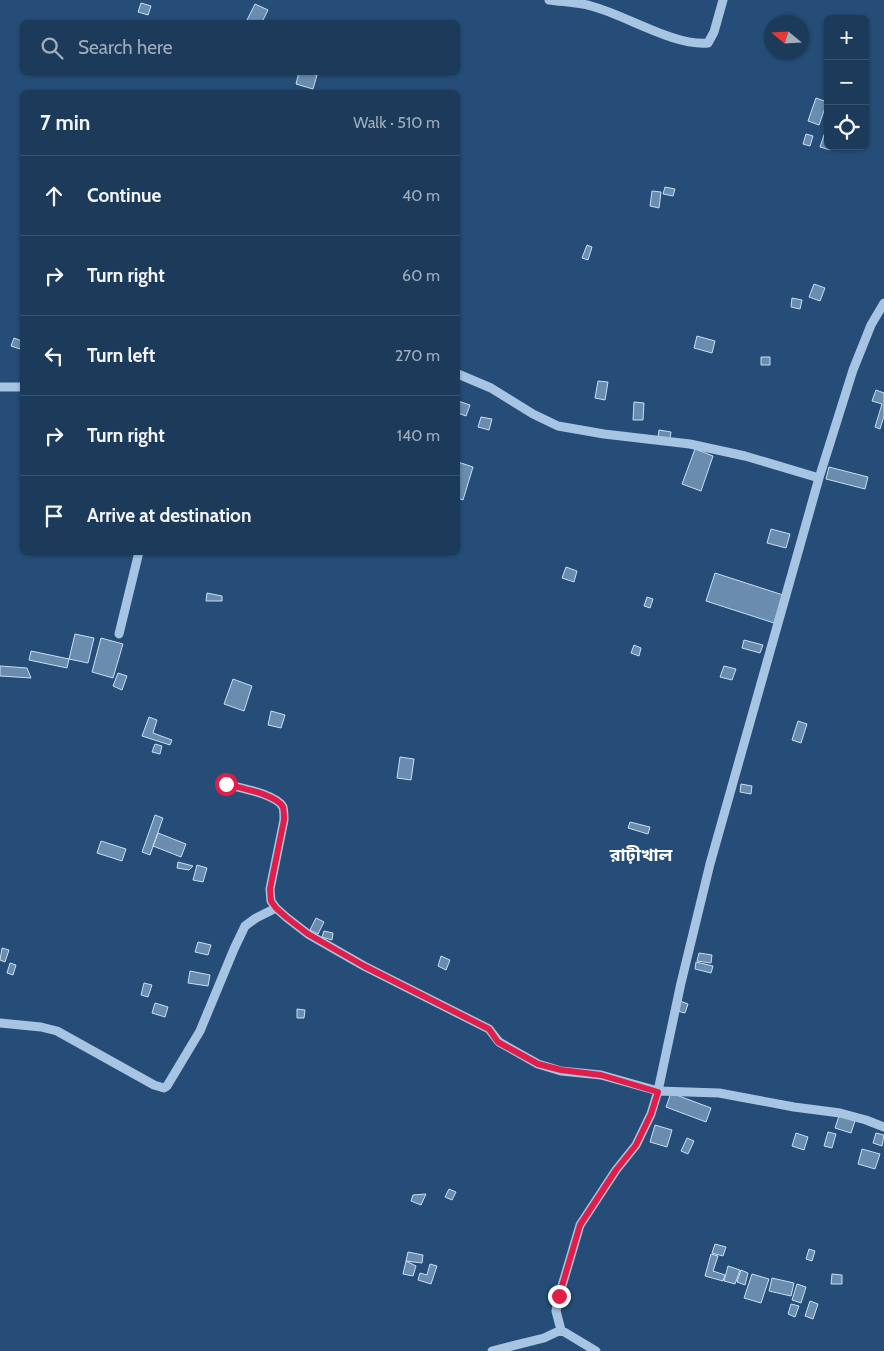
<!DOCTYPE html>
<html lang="en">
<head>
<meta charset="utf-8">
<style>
	:root { --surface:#1c3a59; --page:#25415f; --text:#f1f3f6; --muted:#a0adba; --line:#3a546f }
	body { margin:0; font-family:Cabin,"Noto Sans Bengali",sans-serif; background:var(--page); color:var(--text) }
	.controls { position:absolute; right:15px; top:15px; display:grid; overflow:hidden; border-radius:8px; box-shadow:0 1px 4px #0004 }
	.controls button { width:45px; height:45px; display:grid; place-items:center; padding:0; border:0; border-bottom:1px solid var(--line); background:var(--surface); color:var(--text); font:25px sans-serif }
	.compass { position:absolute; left:764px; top:15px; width:45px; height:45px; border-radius:50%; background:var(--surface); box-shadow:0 1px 4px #0004; rotate:288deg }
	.stop { position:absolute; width:15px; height:15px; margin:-11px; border:4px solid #e11d48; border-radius:50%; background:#fff }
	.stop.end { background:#e11d48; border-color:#fff; box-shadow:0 1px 5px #0008 }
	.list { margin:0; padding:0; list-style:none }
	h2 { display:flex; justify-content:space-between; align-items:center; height:65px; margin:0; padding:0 20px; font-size:21px }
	h2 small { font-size:16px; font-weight:400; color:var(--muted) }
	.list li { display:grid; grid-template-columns:32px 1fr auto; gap:15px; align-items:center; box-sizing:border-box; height:80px; padding:0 20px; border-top:1px solid var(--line) }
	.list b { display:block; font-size:19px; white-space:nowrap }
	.list em { font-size:16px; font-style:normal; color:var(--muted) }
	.icon { flex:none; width:28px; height:28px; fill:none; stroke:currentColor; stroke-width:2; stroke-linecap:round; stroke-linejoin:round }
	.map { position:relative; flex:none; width:884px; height:1351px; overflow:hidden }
	.search { position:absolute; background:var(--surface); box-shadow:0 1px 4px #0004; left:20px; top:20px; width:440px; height:55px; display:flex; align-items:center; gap:12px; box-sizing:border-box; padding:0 18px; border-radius:8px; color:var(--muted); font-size:19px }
	.panel { position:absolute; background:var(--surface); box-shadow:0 1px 4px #0004; left:20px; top:90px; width:440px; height:465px; border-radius:8px }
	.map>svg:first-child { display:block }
	.building { fill:#6a8caf; stroke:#c9def2 }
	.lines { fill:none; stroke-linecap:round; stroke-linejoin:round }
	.minor { stroke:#a7c4e3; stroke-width:9 }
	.route { stroke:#e11d48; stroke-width:6 }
	.labels { text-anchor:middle; stroke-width:5; stroke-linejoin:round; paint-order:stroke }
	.quarter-label { font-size:18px; font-weight:bold; fill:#fff; stroke:#254d77 }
</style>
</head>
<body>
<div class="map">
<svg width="884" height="1351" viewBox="0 0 884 1351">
	<rect width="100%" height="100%" fill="#254d77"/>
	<path class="building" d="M 141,3 L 151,6 L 148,15 L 138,12 Z
		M 255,4 L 268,10 L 262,22 L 246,22 Z
		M 299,72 L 317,75 L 313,89 L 296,84 Z
		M 816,98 L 827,102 L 819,125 L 808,121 Z
		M 825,132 L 828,133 L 828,146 L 832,146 L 830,150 L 820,147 Z
		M 806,134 L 813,136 L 810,146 L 803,144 Z
		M 665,187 L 675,189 L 673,196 L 663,194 Z
		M 652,191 L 661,192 L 659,208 L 650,206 Z
		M 587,245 L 592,247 L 588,260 L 582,258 Z
		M 814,284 L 825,288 L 820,301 L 809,297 Z
		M 792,298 L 802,300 L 800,309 L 791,307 Z
		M 697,336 L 715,341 L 712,353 L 694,348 Z
		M 14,338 L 22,341 L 20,349 L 11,346 Z
		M 761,357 L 770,357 L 770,365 L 761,365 Z
		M 598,381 L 608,382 L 605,400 L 595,398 Z
		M 876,390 L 884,393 L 884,416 L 880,429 L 875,427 L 882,404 L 872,401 Z
		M 458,401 L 470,405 L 466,416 L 458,413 Z
		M 634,402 L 644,403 L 643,420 L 633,420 Z
		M 481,417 L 492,419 L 489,430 L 478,427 Z
		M 659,430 L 671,432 L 670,438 L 658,437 Z
		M 695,449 L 713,456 L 701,491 L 682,484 Z
		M 458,462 L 473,467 L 463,500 L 458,498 Z
		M 829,467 L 868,477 L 865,489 L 826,479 Z
		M 771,529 L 790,534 L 786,548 L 767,543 Z
		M 566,567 L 577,571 L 574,582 L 562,578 Z
		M 715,573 L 783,595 L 774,623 L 706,601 Z
		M 207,593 L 222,596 L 222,601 L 206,601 Z
		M 647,597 L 653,599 L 650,608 L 644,606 Z
		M 75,634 L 94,638 L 88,663 L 69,659 Z
		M 101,638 L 123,644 L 113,678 L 92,672 Z
		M 744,640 L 763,645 L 760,653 L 742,648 Z
		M 634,645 L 641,648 L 639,656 L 631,653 Z
		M 31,651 L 69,659 L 67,668 L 29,660 Z
		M 0,666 L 27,668 L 31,678 L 0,676 Z
		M 724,666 L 736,669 L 732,680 L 720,677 Z
		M 118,673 L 127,676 L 122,690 L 113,686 Z
		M 233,679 L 252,686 L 244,711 L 224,704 Z
		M 271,711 L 285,715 L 281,728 L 268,725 Z
		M 149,717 L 157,720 L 153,733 L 172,740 L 170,745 L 142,736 Z
		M 798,721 L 807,724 L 801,743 L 792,740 Z
		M 155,744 L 162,746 L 160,754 L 152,752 Z
		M 400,757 L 414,759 L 411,780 L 397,778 Z
		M 741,784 L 752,786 L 751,794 L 740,792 Z
		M 155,815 L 163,818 L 150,855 L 142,852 Z
		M 630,822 L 650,827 L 648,834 L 628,828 Z
		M 158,833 L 186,844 L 181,857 L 153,846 Z
		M 101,841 L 126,849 L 122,861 L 97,853 Z
		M 178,862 L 193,866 L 189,870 L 177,868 Z
		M 197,865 L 207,868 L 203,882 L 193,880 Z
		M 316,918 L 324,922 L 318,934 L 310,930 Z
		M 324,931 L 333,933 L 332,940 L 322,937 Z
		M 198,942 L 211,945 L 208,955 L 195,952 Z
		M 2,948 L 9,950 L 5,962 L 0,960 Z
		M 699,953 L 712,955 L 711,963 L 697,961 Z
		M 441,956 L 450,960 L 446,970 L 438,966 Z
		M 696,962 L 713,966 L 711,973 L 695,969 Z
		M 10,963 L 16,965 L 13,975 L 7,973 Z
		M 190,971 L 210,975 L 208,986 L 188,983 Z
		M 144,983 L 152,985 L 148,997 L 141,995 Z
		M 680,1001 L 688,1004 L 685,1013 L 677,1011 Z
		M 155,1003 L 168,1007 L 165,1017 L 152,1013 Z
		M 297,1009 L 305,1010 L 304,1018 L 297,1018 Z
		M 671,1093 L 711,1108 L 706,1122 L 666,1107 Z
		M 839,1116 L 855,1121 L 851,1133 L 835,1128 Z
		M 655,1125 L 672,1130 L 667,1147 L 650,1142 Z
		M 828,1132 L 836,1134 L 832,1148 L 824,1146 Z
		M 796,1133 L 808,1137 L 804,1150 L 792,1146 Z
		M 876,1133 L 884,1135 L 882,1146 L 873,1143 Z
		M 687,1138 L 694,1141 L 688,1154 L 681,1151 Z
		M 862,1149 L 880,1154 L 875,1169 L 858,1164 Z
		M 449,1189 L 456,1192 L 452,1200 L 445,1197 Z
		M 426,1194 L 421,1205 L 411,1201 L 413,1195 Z
		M 715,1244 L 726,1247 L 723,1256 L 712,1253 Z
		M 809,1249 L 815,1251 L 812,1261 L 806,1259 Z
		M 408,1252 L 423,1255 L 422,1263 L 406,1261 Z
		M 711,1254 L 718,1256 L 713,1271 L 725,1275 L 723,1281 L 705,1276 Z
		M 406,1261 L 416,1266 L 413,1276 L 403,1274 Z
		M 430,1264 L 437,1266 L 431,1284 L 418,1280 L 420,1273 L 427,1275 Z
		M 728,1266 L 740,1270 L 735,1284 L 724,1281 Z
		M 741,1270 L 748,1273 L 745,1285 L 737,1282 Z
		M 752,1274 L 769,1279 L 761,1303 L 744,1298 Z
		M 832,1274 L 842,1275 L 842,1284 L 831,1284 Z
		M 772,1278 L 794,1283 L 791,1296 L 769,1291 Z
		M 797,1284 L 806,1287 L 801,1303 L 792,1300 Z
		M 810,1301 L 818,1304 L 813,1319 L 805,1316 Z
		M 791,1304 L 799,1306 L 795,1317 L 788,1314 Z"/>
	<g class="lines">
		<path class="minor" d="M 549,0 C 563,2 578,2 591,6 C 626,15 673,46 708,43 L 714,32 L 723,0
			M 458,374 L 491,388 L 533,414 L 558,426 L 604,434 L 690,444 L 745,456 L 819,478
			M 0,387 L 22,387
			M 119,634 L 139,552
			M 226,784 C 240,788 276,794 283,807 C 284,811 284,816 284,820 L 270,889 L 271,901 L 276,908 L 286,917 L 308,934 L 364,966 L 489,1029 L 499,1042 L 538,1064 L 561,1071 L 601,1075 L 658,1091 L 719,1093 L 794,1107 L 840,1113 L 866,1120 L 884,1127
			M 0,1023 L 41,1027 L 57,1031 L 154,1085 L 164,1088 L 167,1086 L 200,1031 L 234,949 L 245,926 L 256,918 L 276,908
			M 492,1351 L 544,1338 L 561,1330
			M 596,1351 L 561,1330 L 556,1311 L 559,1296 L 580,1225 L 616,1170 L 636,1145 L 651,1114 L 658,1091 L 681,983 L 710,864 L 819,478 L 853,370 L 871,325 L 884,303"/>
	</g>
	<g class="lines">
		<path class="route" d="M 226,784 C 240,788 276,794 283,807 C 284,811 284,815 284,820 L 270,889 L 271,901 L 276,908 L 286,917 L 308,934 L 364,966 L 489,1029 L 498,1042 L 538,1064 L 561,1070 L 601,1075 L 658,1092 L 651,1114 L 636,1145 L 616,1170 L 580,1225 L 559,1296"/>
	</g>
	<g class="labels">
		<g class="quarter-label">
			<text x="641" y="861">রাঢ়ীখাল</text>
		</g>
	</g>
</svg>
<div class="controls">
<button>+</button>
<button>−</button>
<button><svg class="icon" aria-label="locate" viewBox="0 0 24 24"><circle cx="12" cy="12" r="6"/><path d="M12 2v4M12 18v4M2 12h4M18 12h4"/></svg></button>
</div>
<svg class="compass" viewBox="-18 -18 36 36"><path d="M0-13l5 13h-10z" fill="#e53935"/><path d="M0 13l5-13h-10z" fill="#a0adba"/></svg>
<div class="stop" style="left:226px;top:784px"></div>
<div class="stop end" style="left:559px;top:1296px"></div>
<div class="search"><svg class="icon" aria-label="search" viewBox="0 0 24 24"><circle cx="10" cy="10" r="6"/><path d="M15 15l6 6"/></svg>Search here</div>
<section class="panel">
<h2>7 min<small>Walk · 510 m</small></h2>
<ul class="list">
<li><svg class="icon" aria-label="ahead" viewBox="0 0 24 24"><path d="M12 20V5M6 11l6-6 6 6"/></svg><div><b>Continue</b></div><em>40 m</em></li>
<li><svg class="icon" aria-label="right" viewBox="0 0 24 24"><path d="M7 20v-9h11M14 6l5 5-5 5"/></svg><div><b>Turn right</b></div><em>60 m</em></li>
<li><svg class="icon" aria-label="left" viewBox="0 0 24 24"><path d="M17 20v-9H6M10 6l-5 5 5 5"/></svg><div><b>Turn left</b></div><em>270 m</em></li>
<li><svg class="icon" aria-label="right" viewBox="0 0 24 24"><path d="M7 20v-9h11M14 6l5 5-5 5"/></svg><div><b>Turn right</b></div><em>140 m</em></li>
<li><svg class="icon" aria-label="arrive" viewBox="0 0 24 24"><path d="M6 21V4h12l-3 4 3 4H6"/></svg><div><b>Arrive at destination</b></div></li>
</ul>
</section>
</div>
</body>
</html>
